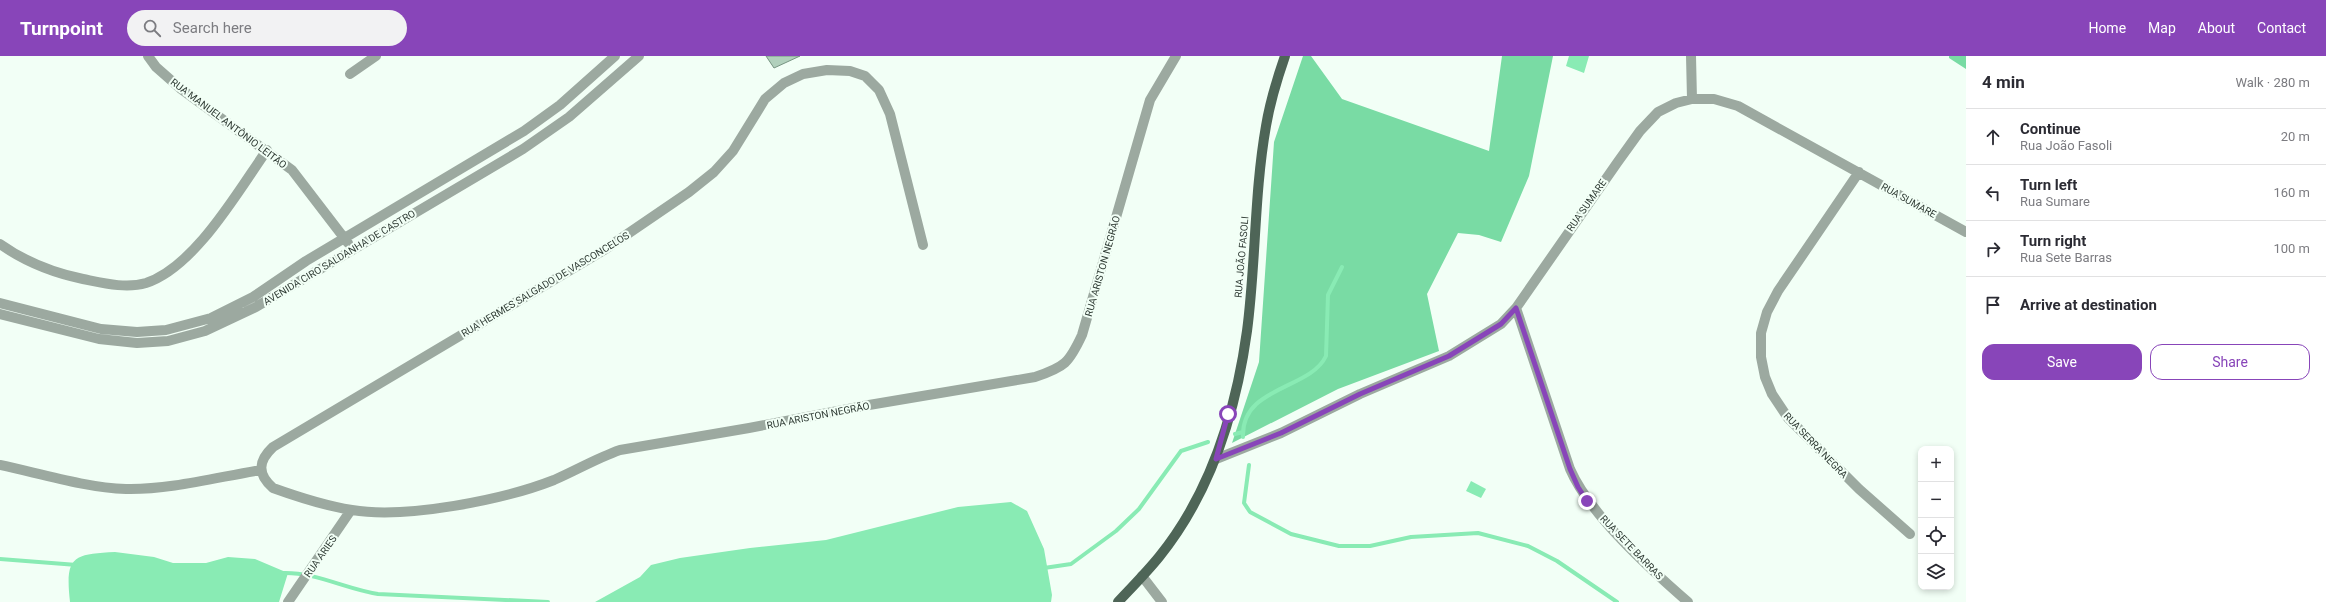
<!DOCTYPE html>
<html lang="en">
<head>
<meta charset="utf-8">
<style>
	:root { --surface:#fff; --page:#f2f2f3; --text:#2b2b33; --muted:#7c7c81; --line:#e1e1e2; --accent:#8845b9 }
	body { margin:0; font-family:Roboto,sans-serif; background:var(--page); color:var(--text) }
	.controls { position:absolute; right:12px; bottom:12px; display:grid; overflow:hidden; border-radius:8px; box-shadow:0 2px 6px #0003 }
	.controls button { width:36px; height:36px; display:grid; place-items:center; padding:0; border:0; border-bottom:1px solid var(--line); background:var(--surface); color:var(--text); font:20px sans-serif }
	.stop { position:absolute; width:12px; height:12px; margin:-9px; border:3px solid #8845b9; border-radius:50%; background:#fff }
	.stop.end { background:#8845b9; border-color:#fff; box-shadow:0 1px 4px #0008 }
	.list { margin:0; padding:0; list-style:none }
	h2 { display:flex; justify-content:space-between; align-items:center; height:52px; margin:0; padding:0 16px; font-size:17px }
	h2 small { font-size:13px; font-weight:400; color:var(--muted) }
	.list li { display:grid; grid-template-columns:26px 1fr auto; gap:12px; align-items:center; box-sizing:border-box; height:56px; padding:0 16px; border-top:1px solid var(--line) }
	.list b { display:block; font-size:15px; white-space:nowrap }
	.list p { margin:0; font-size:13px; white-space:nowrap; color:var(--muted) }
	.list em { font-size:13px; font-style:normal; color:var(--muted) }
	.actions { display:flex; gap:8px; padding:12px 16px }
	.actions a { flex:1; padding:9px 0; border:1px solid var(--accent); border-radius:12px; text-align:center; font-size:14px; color:var(--accent) }
	.actions .main { background:var(--accent); color:#fff }
	.icon { flex:none; width:22px; height:22px; fill:none; stroke:currentColor; stroke-width:2; stroke-linecap:round; stroke-linejoin:round }
	.map { position:relative; flex:none; width:1966px; height:546px; overflow:hidden }
	header { display:flex; align-items:center; gap:24px; box-sizing:border-box; height:56px; padding:0 20px; background:var(--accent); color:#fff }
	header strong { font-size:19px }
	nav { display:flex; gap:22px; margin-inline-start:auto; font-size:14px }
	.search { width:280px; height:36px; background:var(--page); display:flex; align-items:center; gap:10px; box-sizing:border-box; padding:0 14px; border-radius:22px; color:var(--muted); font-size:15px }
	main { display:flex }
	aside { flex:1; background:var(--surface) }
	.map>svg:first-child { display:block }
	.forest { fill:#79dba4 }
	.water { fill:#89ebb4 }
	.lines { fill:none; stroke-linecap:round; stroke-linejoin:round }
	.stream { stroke:#89ebb4; stroke-width:4 }
	.building { fill:#b1d0bc; stroke:#779482 }
	.minor { stroke:#9ca9a0; stroke-width:10 }
	.major { stroke:#4e6557; stroke-width:10 }
	.route { stroke:#8845b9; stroke-width:5 }
	.labels { text-anchor:middle; stroke-width:4; stroke-linejoin:round; paint-order:stroke }
	.street-label { font-size:10px; fill:#2f3b34; stroke:#f2fff6 }
</style>
</head>
<body>
<header>
<strong>Turnpoint</strong>
<div class="search"><svg class="icon" aria-label="search" viewBox="0 0 24 24"><circle cx="10" cy="10" r="6"/><path d="M15 15l6 6"/></svg>Search here</div>
<nav><a>Home</a><a>Map</a><a>About</a><a>Contact</a></nav>
</header>
<main>
<div class="map">
<svg width="1966" height="546" viewBox="0 0 1966 546">
	<rect width="100%" height="100%" fill="#f2fff6"/>
	<path class="forest" d="M 1303,0 L 1311,0 L 1342,43 L 1489,95 L 1502,0 L 1553,0 L 1529,120 L 1501,186 L 1479,179 L 1458,177 L 1427,238 L 1439,295 L 1338,333 L 1232,387 L 1259,306 L 1274,86 Z
		M 1949,0 L 1966,0 L 1966,13 L 1949,2 Z"/>
	<path class="water" d="M 1569,0 L 1589,0 L 1584,17 L 1566,10 Z
		M 1471,425 L 1486,433 L 1481,442 L 1466,435 Z
		M 1011,446 L 1027,455 L 1044,493 L 1052,539 L 1051,546 L 595,546 L 640,521 L 651,509 L 680,502 L 750,492 L 826,484 L 958,451 Z
		M 115,496 L 154,501 L 173,507 L 206,507 L 228,501 L 255,503 L 288,517 L 279,546 L 70,546 C 65,501 72,498 115,496 Z"/>
	<g class="lines">
		<path class="stream" d="M 1235,378 L 1243,376
			M 1243,381 C 1241,330 1310,334 1326,300 L 1328,239 L 1342,211
			M 1249,409 L 1244,447 L 1250,456 L 1291,478 L 1339,490 L 1370,490 L 1411,481 L 1478,477 L 1528,490 L 1557,505 L 1617,546
			M 0,503 L 77,509
			M 1044,512 L 1071,508 L 1116,475 L 1139,453 L 1181,395 L 1208,386
			M 283,517 C 315,516 346,533 378,538 L 548,546"/>
	</g>
	<path class="building" d="M 766,0 L 800,0 L 774,12 Z"/>
	<g class="lines">
		<path class="minor" d="M 148,0 L 156,11 L 181,33 L 292,114 L 348,187
			M 1691,0 L 1692,43
			M 350,18 L 376,0
			M 1859,116 L 1778,235 L 1767,256 L 1761,277 L 1761,301 L 1765,321 L 1772,338 L 1788,362 L 1859,433 L 1910,478
			M 0,188 C 24,205 54,217 83,223 C 103,227 126,233 146,227 C 195,211 238,135 267,94
			M 923,189 L 890,58 L 879,34 L 865,20 L 850,15 L 827,14 L 803,18 L 784,27 L 765,43 L 733,95 L 714,116 L 689,136 L 604,194 L 273,391 C 258,405 257,418 273,432 C 298,441 326,450 352,454 C 406,463 503,444 554,424 C 577,414 597,402 620,394 L 749,372 L 869,349 L 1035,321 C 1065,311 1069,307 1082,279 L 1150,44 L 1176,0
			M 0,247 L 101,273 L 137,276 L 166,274 L 211,262 L 253,241 L 306,205 L 524,75 L 560,49 L 615,0
			M 1516,252 L 1570,413 C 1590,459 1650,513 1688,546
			M 0,258 L 99,283 L 137,287 L 168,285 L 205,275 L 256,251 L 523,93 L 569,61 L 639,0
			M 1216,403 L 1281,377 L 1360,338 L 1449,300 L 1501,268 L 1516,252 L 1617,107 L 1640,75 L 1658,56 L 1676,47 L 1692,43 L 1714,43 L 1738,50 L 1966,176
			M 0,409 C 38,417 87,432 126,433 C 169,434 218,421 261,414
			M 1142,520 L 1162,546
			M 288,546 L 351,454"/>
		<path class="major" d="M 1118,546 C 1132,531 1146,517 1159,501 C 1210,438 1236,355 1247,275 C 1256,207 1254,138 1266,70 C 1270,46 1277,23 1285,0"/>
	</g>
	<g class="lines">
		<path class="route" d="M 1228,358 L 1216,403 L 1281,377 L 1360,338 L 1449,300 L 1501,268 L 1516,252 L 1570,413 L 1578,431 L 1587,445"/>
	</g>
	<g class="labels">
		<g class="street-label">
			<text transform="translate(229 67) rotate(37)" y="4">RUA MANUEL ANTÔNIO LEITÃO</text>
			<text transform="translate(1909 144) rotate(29)" y="4">RUA SUMARE</text>
			<text transform="translate(1586 149) rotate(-55)" y="4">RUA SUMARE</text>
			<text transform="translate(339 201) rotate(-31)" y="4">AVENIDA CIRO SALDANHA DE CASTRO</text>
			<text transform="translate(1241 201) rotate(-85)" y="4">RUA JOÃO FASOLI</text>
			<text transform="translate(1102 210) rotate(-74)" y="4">RUA ARISTON NEGRÃO</text>
			<text transform="translate(545 228) rotate(-31)" y="4">RUA HERMES SALGADO DE VASCONCELOS</text>
			<text transform="translate(818 359) rotate(-11)" y="4">RUA ARISTON NEGRÃO</text>
			<text transform="translate(1816 389) rotate(46)" y="4">RUA SERRA NEGRA</text>
			<text transform="translate(1632 491) rotate(46)" y="4">RUA SETE BARRAS</text>
			<text transform="translate(320 500) rotate(-55)" y="4">RUA ARIES</text>
		</g>
	</g>
</svg>
<div class="controls">
<button>+</button>
<button>−</button>
<button><svg class="icon" aria-label="locate" viewBox="0 0 24 24"><circle cx="12" cy="12" r="6"/><path d="M12 2v4M12 18v4M2 12h4M18 12h4"/></svg></button>
<button><svg class="icon" aria-label="layers" viewBox="0 0 24 24"><path d="M12 4l9 5-9 5-9-5zM3 14l9 5 9-5"/></svg></button>
</div>
<div class="stop" style="left:1228px;top:358px"></div>
<div class="stop end" style="left:1587px;top:445px"></div>
</div>
<aside>
<h2>4 min<small>Walk · 280 m</small></h2>
<ul class="list">
<li><svg class="icon" aria-label="ahead" viewBox="0 0 24 24"><path d="M12 20V5M6 11l6-6 6 6"/></svg><div><b>Continue</b><p>Rua João Fasoli</p></div><em>20 m</em></li>
<li><svg class="icon" aria-label="left" viewBox="0 0 24 24"><path d="M17 20v-9H6M10 6l-5 5 5 5"/></svg><div><b>Turn left</b><p>Rua Sumare</p></div><em>160 m</em></li>
<li><svg class="icon" aria-label="right" viewBox="0 0 24 24"><path d="M7 20v-9h11M14 6l5 5-5 5"/></svg><div><b>Turn right</b><p>Rua Sete Barras</p></div><em>100 m</em></li>
<li><svg class="icon" aria-label="arrive" viewBox="0 0 24 24"><path d="M6 21V4h12l-3 4 3 4H6"/></svg><div><b>Arrive at destination</b></div></li>
</ul>
<div class="actions"><a class="main">Save</a><a>Share</a></div>
</aside>
</main>
</body>
</html>
